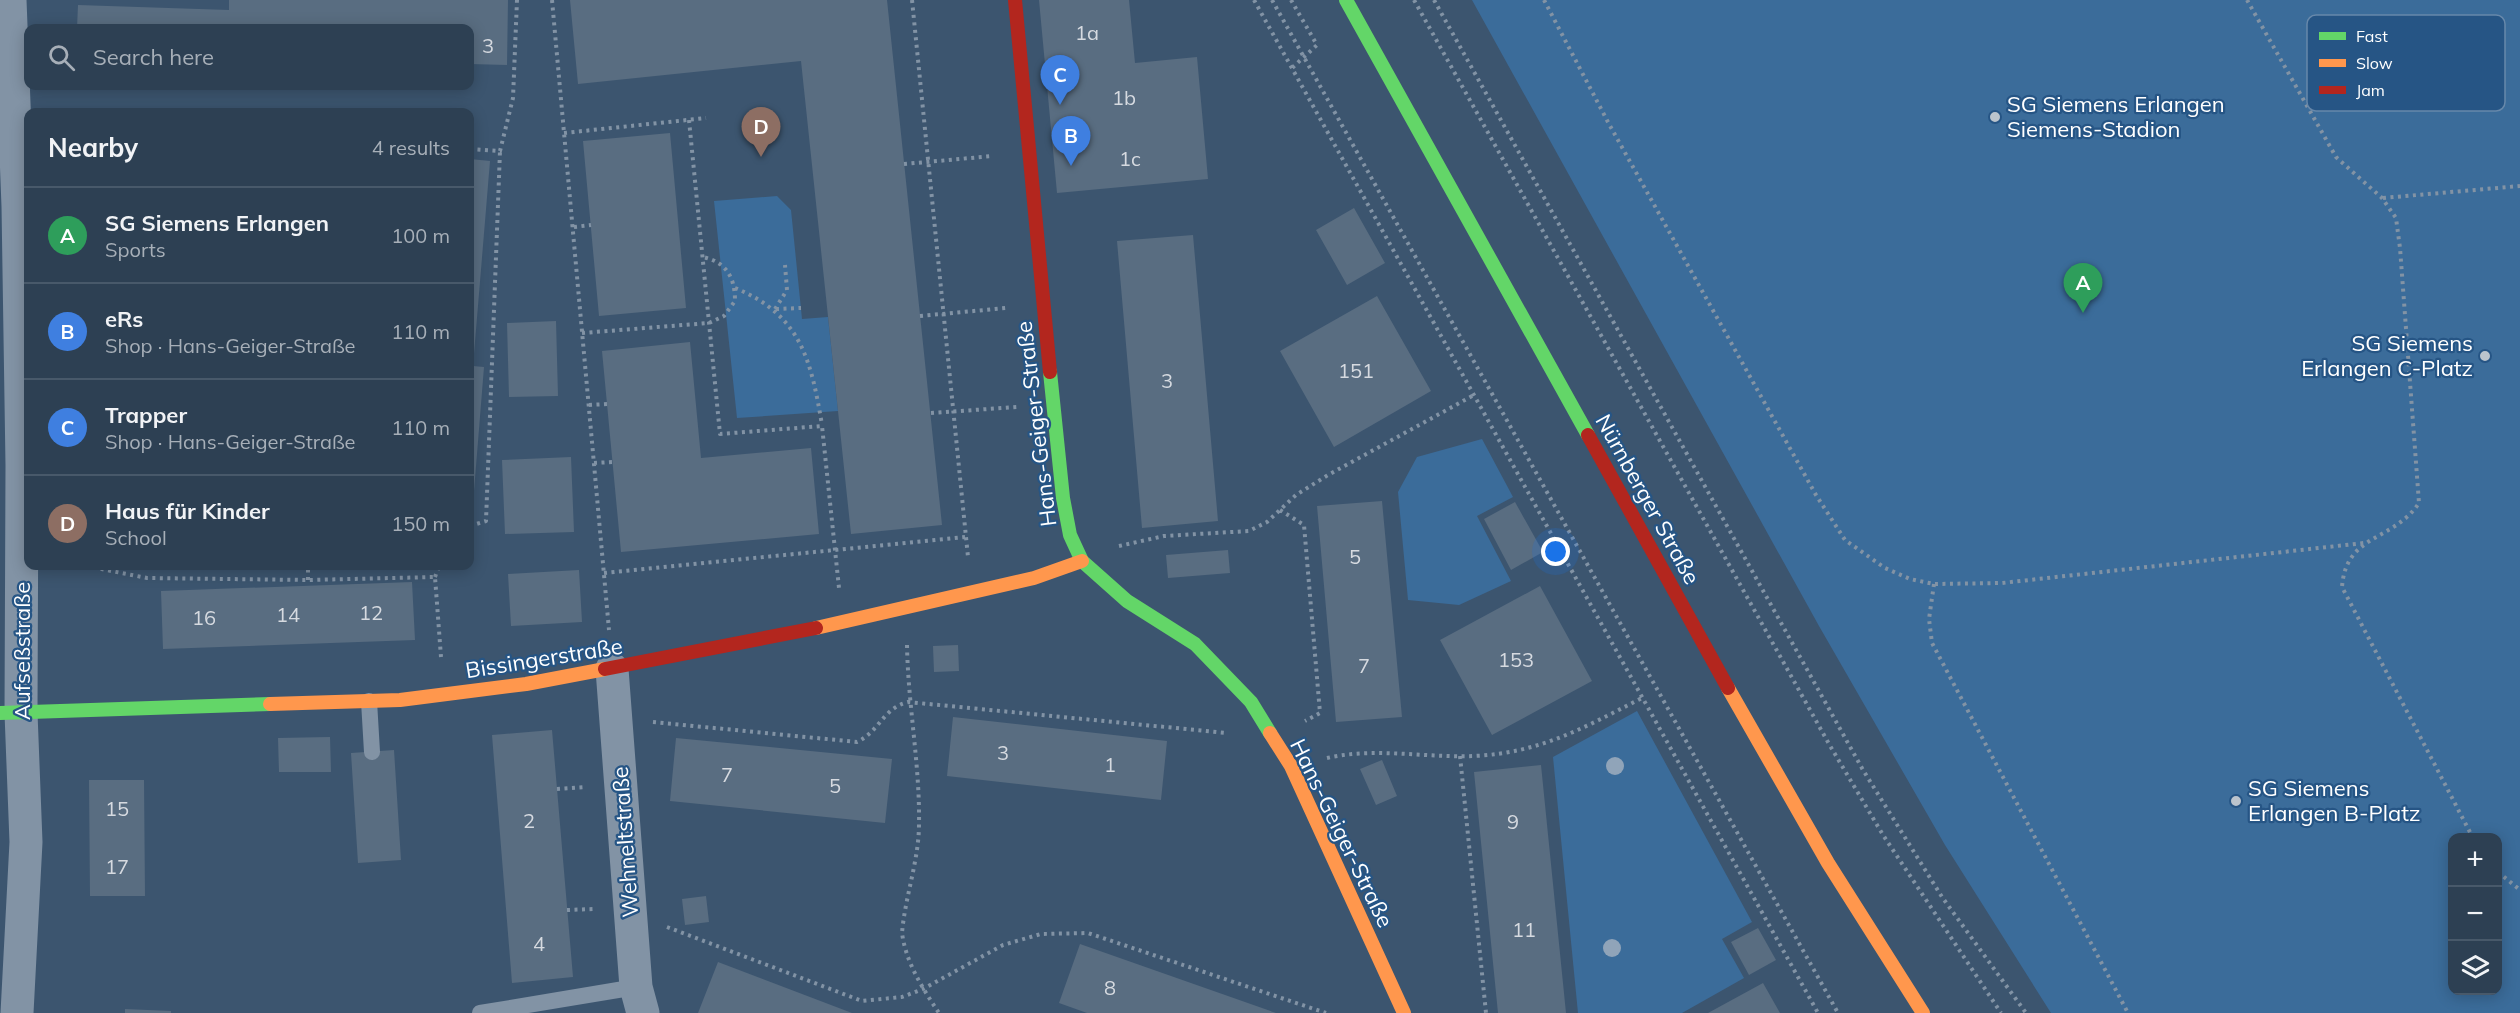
<!DOCTYPE html>
<html lang="en">
<head>
<meta charset="utf-8">
<style>
	:root { --surface:#2d4053; --page:#35475a; --text:#f1f3f6; --muted:#a7afb8; --line:#48596a; --accent:#bbc4cd }
	body { margin:0; font-family:Mulish,sans-serif; background:var(--page); color:var(--text) }
	.controls { position:absolute; right:18px; bottom:18px; display:grid; overflow:hidden; border-radius:12px; box-shadow:0 3px 15px #0003 }
	.controls button { width:54px; height:54px; display:grid; place-items:center; padding:0; border:0; border-bottom:2px solid var(--line); background:var(--surface); color:var(--text); font:30px sans-serif }
	.you { position:absolute; left:1556px; top:552px; width:21px; height:21px; margin:-15px; border:4px solid #fff; border-radius:50%; background:#1a73e8; box-shadow:0 0 0 9px #1a73e833 }
	.badge { display:grid; place-items:center; width:39px; height:39px; border-radius:50%; background:var(--accent); color:#fff; font-size:20px; font-weight:700 }
	.pin { position:absolute; translate:-50% -50px; filter:drop-shadow(0 2px 3px #0008) }
	.pin::after { content:''; position:absolute; top:32px; width:21px; height:18px; background:inherit; clip-path:polygon(0 0,100% 0,50% 100%) }
	.list { margin:0; padding:0; list-style:none }
	h2 { display:flex; justify-content:space-between; align-items:center; height:78px; margin:0; padding:0 24px; font-size:26px }
	h2 small { font-size:20px; font-weight:400; color:var(--muted) }
	.list li { display:grid; grid-template-columns:39px 1fr auto; gap:18px; align-items:center; box-sizing:border-box; height:96px; padding:0 24px; border-top:2px solid var(--line) }
	.list b { display:block; font-size:22px; white-space:nowrap }
	.list p { margin:0; font-size:20px; white-space:nowrap; color:var(--muted) }
	.list em { font-size:20px; font-style:normal; color:var(--muted) }
	.icon { flex:none; width:33px; height:33px; fill:none; stroke:currentColor; stroke-width:2; stroke-linecap:round; stroke-linejoin:round }
	.map { position:relative; flex:none; width:2520px; height:1013px; overflow:hidden }
	.search { position:absolute; background:var(--surface); box-shadow:0 3px 15px #0003; left:24px; top:24px; width:450px; height:66px; display:flex; align-items:center; gap:15px; box-sizing:border-box; padding:0 21px; border-radius:12px; color:var(--muted); font-size:22px }
	.panel { position:absolute; background:var(--surface); box-shadow:0 3px 15px #0003; left:24px; top:108px; width:450px; height:462px; border-radius:12px }
	.map>svg:first-child { display:block }
	.green { fill:#3b6c9a; fill-rule:evenodd }
	.building { fill:#596d81 }
	.lines { fill:none; stroke-linecap:round; stroke-linejoin:round }
	.path { stroke:#8293a5; stroke-width:4; stroke-dasharray:3 4.5; stroke-linecap:butt }
	.lane { stroke:#8293a5; stroke-width:16 }
	.street { stroke:#8293a5; stroke-width:33 }
	.fast { stroke:#63d668; stroke-width:14 }
	.slow { stroke:#ff974d; stroke-width:14 }
	.jam { stroke:#b3261e; stroke-width:14 }
	.tree { fill:#90a4b9 }
	.poi-dot { fill:#bbc4cd; stroke:#265585; stroke-width:2 }
	.labels { text-anchor:middle; stroke-width:4.5; stroke-linejoin:round; paint-order:stroke }
	.number-label { font-size:20px; fill:#d6dae0 }
	.poi-label { font-size:22px; fill:#fff; stroke:#265585; text-anchor:start }
	.street-label { font-size:22px; fill:#fff; stroke:#265585 }
	.key { fill:#265585; stroke:#6788aa; stroke-width:1.5 }
	.key-label { font-size:16px; fill:#fff }
</style>
</head>
<body>
<div class="map">
<svg width="2520" height="1013" viewBox="0 0 2520 1013">
	<rect width="100%" height="100%" fill="#3c556f"/>
	<path class="green" d="M 1472,0 L 2520,0 L 2520,1013 L 2051,1013 L 1945,845 L 1819,626 ZM 2452,838 L 2498,838 L 2498,990 L 2452,990 Z
		M 777,196 L 791,210 L 802,319 L 828,317 L 838,411 L 737,418 L 714,201 Z
		M 1482,439 L 1513,497 L 1477,516 L 1511,581 L 1459,605 L 1408,600 L 1398,492 L 1417,457 Z
		M 1637,711 L 1752,922 L 1722,939 L 1744,978 L 1682,1013 L 1578,1013 L 1553,757 Z"/>
	<path class="building" d="M 229,0 L 508,0 L 507,65 L 470,64 L 470,28 L 77,28 L 78,5 L 229,10 Z
		M 570,0 L 887,0 L 942,525 L 851,534 L 801,61 L 578,84 Z
		M 1039,0 L 1129,0 L 1135,63 L 1197,57 L 1208,179 L 1057,193 Z
		M 670,133 L 686,308 L 599,316 L 583,141 Z
		M 470,159 L 490,161 L 473,366 L 484,367 L 472,516 L 470,515 Z
		M 1354,208 L 1385,263 L 1347,285 L 1316,230 Z
		M 1193,235 L 1218,521 L 1142,528 L 1117,241 Z
		M 1377,296 L 1431,391 L 1334,447 L 1280,351 Z
		M 556,321 L 558,396 L 509,397 L 507,323 Z
		M 690,342 L 701,458 L 811,448 L 819,534 L 621,552 L 602,351 Z
		M 571,457 L 574,532 L 505,534 L 502,460 Z
		M 1382,501 L 1402,717 L 1336,722 L 1317,506 Z
		M 1515,502 L 1543,552 L 1511,570 L 1484,519 Z
		M 1228,550 L 1230,573 L 1168,578 L 1166,555 Z
		M 579,570 L 582,622 L 511,626 L 508,574 Z
		M 412,582 L 415,640 L 163,649 L 161,591 Z
		M 1540,586 L 1592,681 L 1492,735 L 1440,640 Z
		M 958,645 L 959,671 L 934,672 L 933,646 Z
		M 953,717 L 1167,741 L 1161,800 L 947,776 Z
		M 552,730 L 573,977 L 512,983 L 492,735 Z
		M 330,737 L 331,772 L 279,772 L 278,738 Z
		M 676,738 L 892,759 L 885,823 L 670,801 Z
		M 394,750 L 401,860 L 358,863 L 351,753 Z
		M 1382,760 L 1397,796 L 1376,805 L 1360,769 Z
		M 1541,765 L 1566,1013 L 1498,1013 L 1474,772 Z
		M 89,780 L 144,780 L 145,896 L 90,896 Z
		M 706,896 L 709,922 L 685,925 L 682,899 Z
		M 1758,928 L 1776,960 L 1749,975 L 1731,942 Z
		M 1080,944 L 1276,1013 L 1087,1013 L 1059,1003 Z
		M 718,962 L 852,1013 L 698,1013 Z
		M 1763,983 L 1780,1013 L 1708,1013 Z
		M 125,1009 L 171,1011 L 171,1013 L 125,1013 Z"/>
	<g class="lines">
		<path class="path" d="M 552,0 L 609,630
			M 912,0 L 968,557
			M 1254,0 L 1818,1013
			M 1272,0 L 1838,1013
			M 1291,0 L 1317,45 L 1292,68
			M 1414,0 L 1829,744 L 1883,835 L 2001,1013
			M 1434,0 L 1863,770 L 1942,897 L 2026,1013
			M 1544,0 L 1609,124 L 1816,495 L 1845,540 L 1885,568 L 1910,579 L 1934,584 L 2002,583 L 2364,543
			M 2247,0 L 2336,157 L 2382,198 L 2396,218 L 2400,248 L 2419,503 C 2393,542 2346,533 2342,587 L 2473,838
			M 689,120 L 720,434 L 822,426 L 839,588
			M 564,133 L 706,118
			M 470,149 L 500,151 L 513,98 L 517,0
			M 904,164 L 993,156
			M 2383,198 L 2520,186
			M 574,227 L 591,225
			M 735,288 C 801,315 811,360 822,425
			M 775,309 L 787,290 L 785,265
			M 776,309 L 801,308
			M 920,316 L 1006,308
			M 582,333 L 709,323 L 724,316 L 735,301 C 735,277 726,262 703,257
			M 589,405 L 607,404
			M 931,413 L 1017,407
			M 594,463 L 612,462
			M 1280,510 L 1304,525 L 1320,713 L 1305,721
			M 470,526 L 486,521 L 500,151
			M 1119,546 L 1164,536 L 1249,531 L 1267,522 L 1296,495 L 1328,475 L 1474,395
			M 86,566 L 147,578 L 308,580 L 435,577 L 441,657
			M 604,573 L 965,537
			M 435,577 L 439,566
			M 308,580 L 308,566
			M 1934,584 L 1929,619 L 1932,643 L 2128,1013
			M 907,645 C 908,705 920,765 919,824 C 919,860 905,897 902,933 C 906,963 923,989 939,1013
			M 653,722 L 857,742 C 879,732 883,708 908,702 L 1227,733
			M 1460,756 L 1486,1013
			M 1327,758 C 1375,747 1425,758 1474,756 C 1541,753 1585,727 1642,698
			M 557,789 L 586,787
			M 2498,872 L 2520,890
			M 567,910 L 593,909
			M 667,927 L 862,1001 L 902,997 L 923,989 L 1003,945 L 1041,934 L 1088,933 L 1326,1013"/>
		<path class="lane" d="M 369,701 L 372,752
			M 480,1013 L 636,987"/>
		<path class="street" d="M 10,0 L 18,206 L 22,465 L 21,713 L 26,842 L 17,1013
			M 612,669 L 636,987 L 643,1013"/>
		<path class="fast" d="M 1346,0 L 1588,435
			M 1050,372 L 1063,498 L 1070,535 L 1082,561 L 1127,601 L 1195,644 L 1251,702 L 1270,733
			M 0,713 L 270,704"/>
		<path class="slow" d="M 816,628 L 1034,578 L 1082,561
			M 1728,688 L 1828,863 L 1923,1013
			M 270,704 L 400,700 L 526,684 L 605,669
			M 1270,733 L 1291,766 L 1404,1013"/>
		<path class="jam" d="M 1015,0 L 1050,372
			M 1588,435 L 1728,688
			M 605,669 L 816,628"/>
	</g>
	<g class="tree">
		<circle cx="1615" cy="766" r="9"/>
		<circle cx="1612" cy="948" r="9"/>
	</g>
	<g class="poi-dot">
		<circle cx="1995" cy="117" r="6"/>
		<circle cx="2485" cy="356" r="6"/>
		<circle cx="2236" cy="801" r="6"/>
	</g>
	<g class="labels">
		<g class="number-label">
			<text x="1087" y="40">1a</text>
			<text x="488" y="53">3</text>
			<text x="1124" y="105">1b</text>
			<text x="1130" y="166">1c</text>
			<text x="1356" y="378">151</text>
			<text x="1167" y="388">3</text>
			<text x="1355" y="564">5</text>
			<text x="371" y="620">12</text>
			<text x="288" y="622">14</text>
			<text x="204" y="625">16</text>
			<text x="1516" y="667">153</text>
			<text x="1364" y="673">7</text>
			<text x="1003" y="760">3</text>
			<text x="1110" y="772">1</text>
			<text x="727" y="782">7</text>
			<text x="835" y="793">5</text>
			<text x="117" y="816">15</text>
			<text x="529" y="828">2</text>
			<text x="1513" y="829">9</text>
			<text x="117" y="874">17</text>
			<text x="1524" y="937">11</text>
			<text x="539" y="951">4</text>
			<text x="1110" y="995">8</text>
		</g>
		<g class="poi-label">
			<text x="2007" y="112">SG Siemens Erlangen<tspan x="2007" dy="25">Siemens-Stadion</tspan></text>
			<text x="2473" y="351" text-anchor="end">SG Siemens<tspan x="2473" dy="25">Erlangen C-Platz</tspan></text>
			<text x="2248" y="796">SG Siemens<tspan x="2248" dy="25">Erlangen B-Platz</tspan></text>
		</g>
		<g class="street-label">
			<text transform="translate(1036 424) rotate(-97)" y="8">Hans-Geiger-Straße</text>
			<text transform="translate(1648 499) rotate(61)" y="8">Nürnberger Straße</text>
			<text transform="translate(22 651) rotate(-90)" y="8">Aufseßstraße</text>
			<text transform="translate(544 658) rotate(-9)" y="8">Bissingerstraße</text>
			<text transform="translate(1342 833) rotate(64)" y="8">Hans-Geiger-Straße</text>
			<text transform="translate(625 842) rotate(-94)" y="8">Wehneltstraße</text>
		</g>
	</g>
	<rect x="2307" y="15" width="198" height="96" rx="9" class="key"/>
	<rect x="2319" y="32" width="27" height="8" fill="#63d668"/>
	<rect x="2319" y="59" width="27" height="8" fill="#ff974d"/>
	<rect x="2319" y="86" width="27" height="8" fill="#b3261e"/>
	<g class="key-label">
		<text x="2356" y="42">Fast</text>
		<text x="2356" y="69">Slow</text>
		<text x="2356" y="96">Jam</text>
	</g>
</svg>
<div class="controls">
<button>+</button>
<button>−</button>
<button><svg class="icon" aria-label="layers" viewBox="0 0 24 24"><path d="M12 4l9 5-9 5-9-5zM3 14l9 5 9-5"/></svg></button>
</div>
<div class="you"></div>
<div class="pin badge" style="left:2083px;top:313px;background:#2e9e5b">A</div>
<div class="pin badge" style="left:1071px;top:166px;background:#3f7fe0">B</div>
<div class="pin badge" style="left:1060px;top:105px;background:#3f7fe0">C</div>
<div class="pin badge" style="left:761px;top:157px;background:#8d6e63">D</div>
<div class="search"><svg class="icon" aria-label="search" viewBox="0 0 24 24"><circle cx="10" cy="10" r="6"/><path d="M15 15l6 6"/></svg>Search here</div>
<section class="panel">
<h2>Nearby<small>4 results</small></h2>
<ul class="list">
<li><span class="badge" style="background:#2e9e5b">A</span><div><b>SG Siemens Erlangen</b><p>Sports</p></div><em>100 m</em></li>
<li><span class="badge" style="background:#3f7fe0">B</span><div><b>eRs</b><p>Shop · Hans-Geiger-Straße</p></div><em>110 m</em></li>
<li><span class="badge" style="background:#3f7fe0">C</span><div><b>Trapper</b><p>Shop · Hans-Geiger-Straße</p></div><em>110 m</em></li>
<li><span class="badge" style="background:#8d6e63">D</span><div><b>Haus für Kinder</b><p>School</p></div><em>150 m</em></li>
</ul>
</section>
</div>
</body>
</html>
